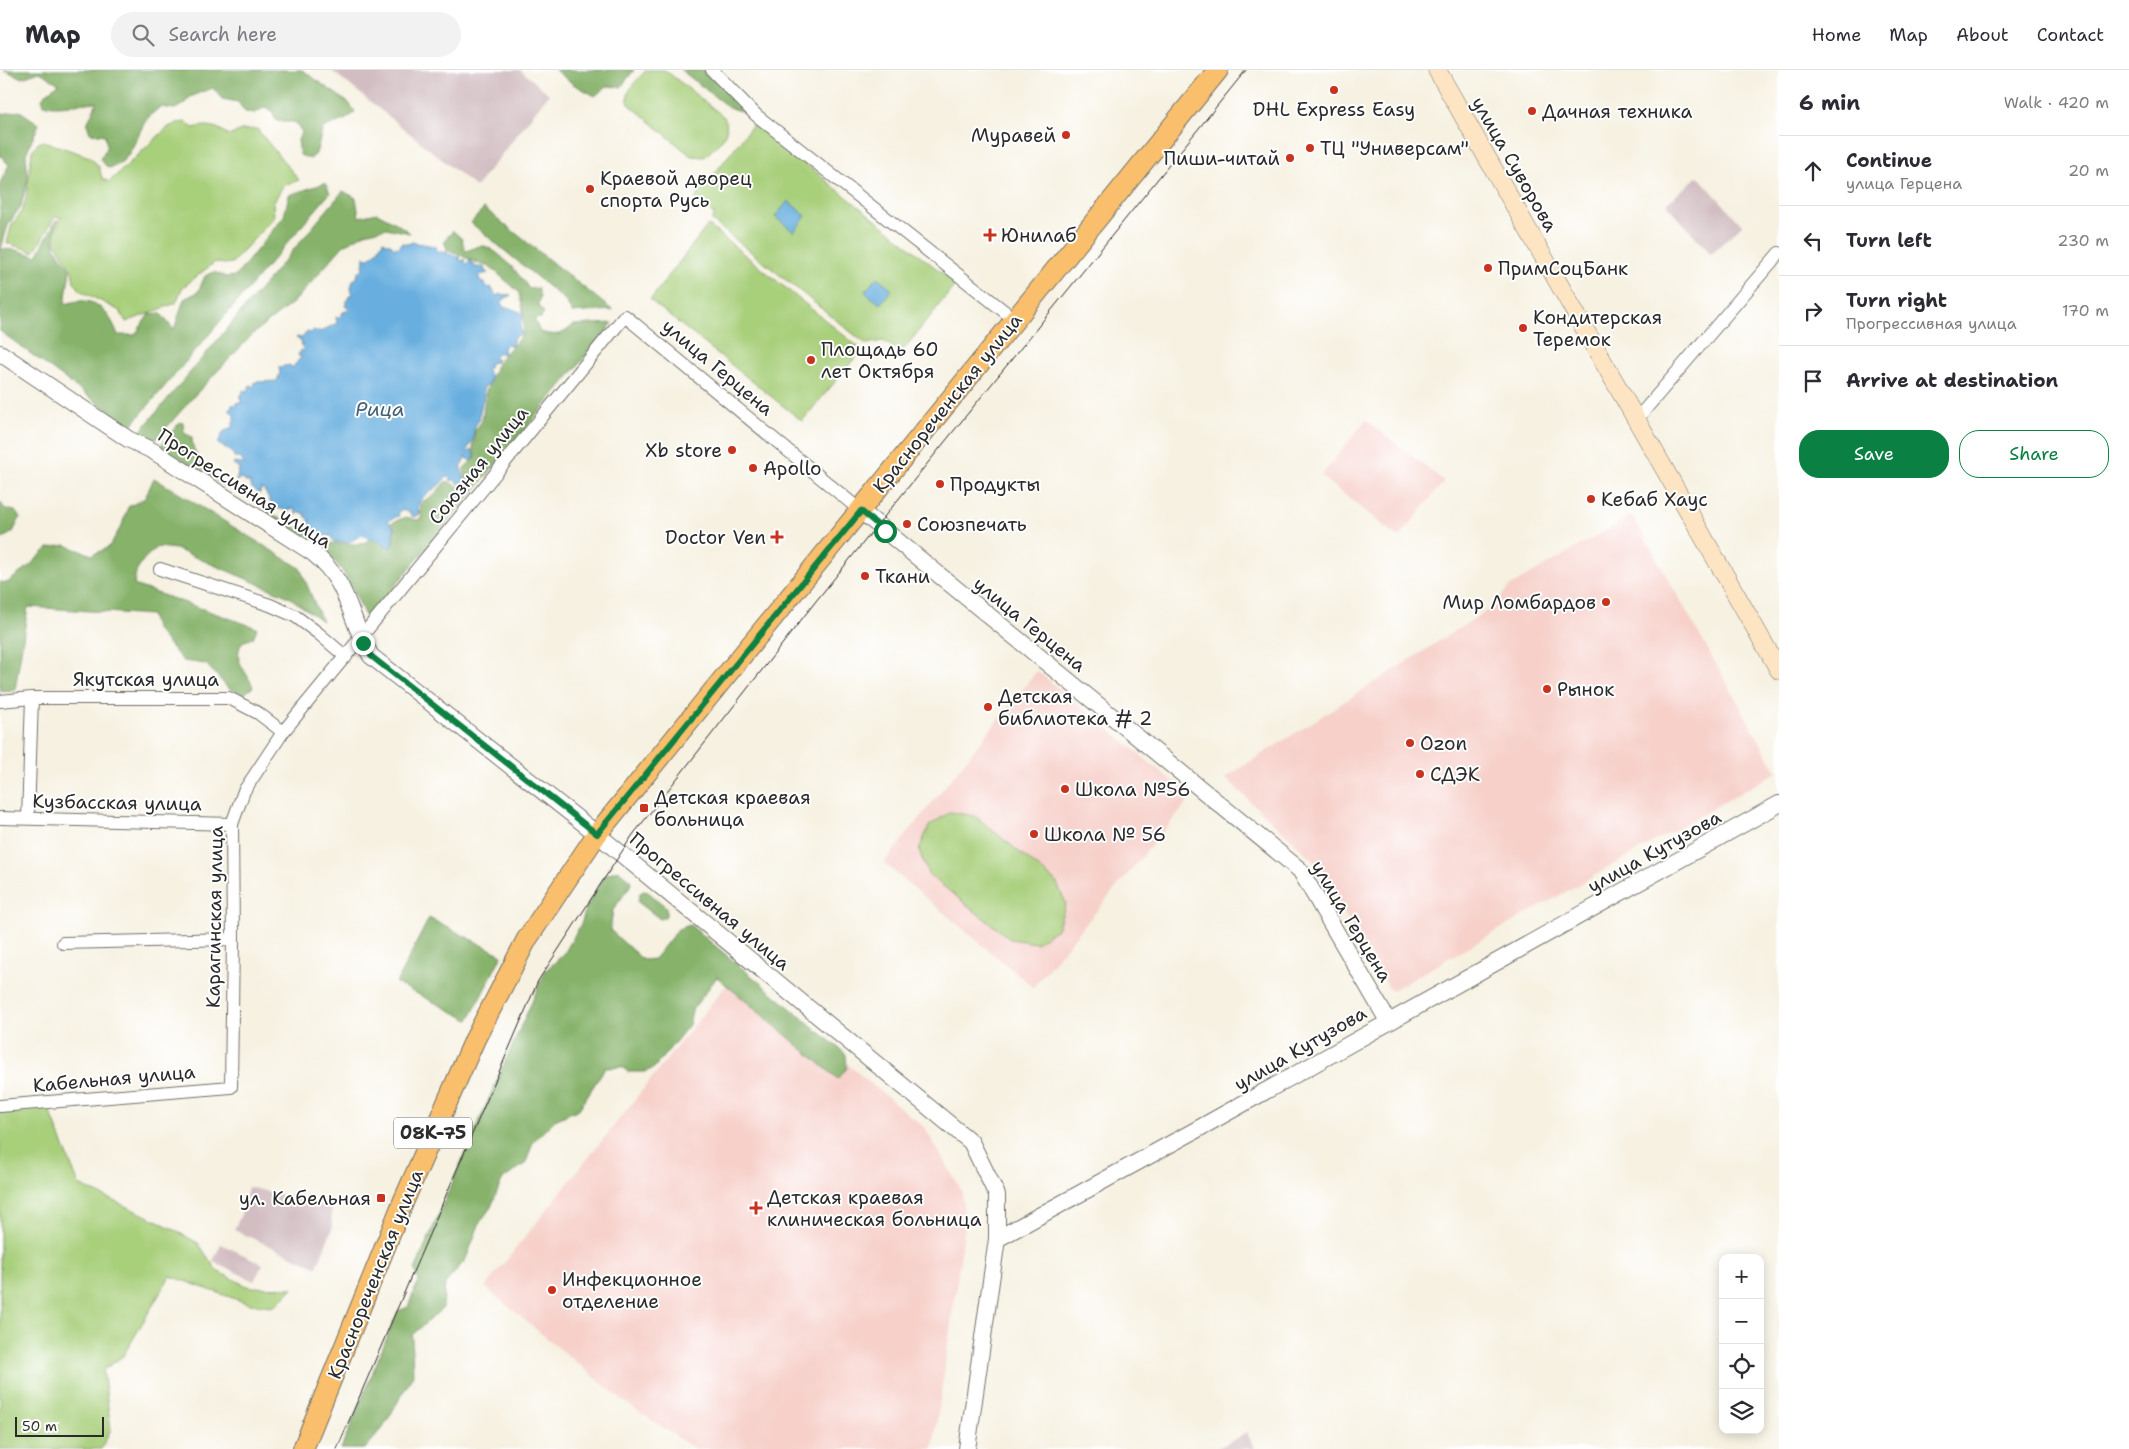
<!DOCTYPE html>
<html lang="en">
<head>
<meta charset="utf-8">
<style>
	:root { --surface:#fff; --page:#f2f2f3; --text:#2b2b33; --muted:#7c7c81; --line:#e1e1e2; --accent:#0b8043 }
	body { margin:0; font-family:"Shantell Sans",sans-serif; background:var(--page); color:var(--text) }
	.controls { position:absolute; right:15px; bottom:15px; display:grid; overflow:hidden; border-radius:10px; box-shadow:0 2px 12px #0003 }
	.controls button { width:45px; height:45px; display:grid; place-items:center; padding:0; border:0; border-bottom:1px solid var(--line); background:var(--surface); color:var(--text); font:25px sans-serif }
	.scale { position:absolute; left:15px; bottom:12px; width:89px; box-sizing:border-box; padding-left:5px; border:2px solid #2b2b2b; border-top:0; font-size:14px; line-height:18px; white-space:nowrap; color:#2b2b2b; -webkit-text-stroke:4px #fff; paint-order:stroke }
	.stop { position:absolute; width:15px; height:15px; margin:-11px; border:4px solid #0b8043; border-radius:50%; background:#fff }
	.stop.end { background:#0b8043; border-color:#fff; box-shadow:0 1px 5px #0008 }
	.list { margin:0; padding:0; list-style:none }
	h2 { display:flex; justify-content:space-between; align-items:center; height:65px; margin:0; padding:0 20px; font-size:21px }
	h2 small { font-size:16px; font-weight:400; color:var(--muted) }
	.list li { display:grid; grid-template-columns:32px 1fr auto; gap:15px; align-items:center; box-sizing:border-box; height:70px; padding:0 20px; border-top:1px solid var(--line) }
	.list b { display:block; font-size:19px; white-space:nowrap }
	.list p { margin:0; font-size:16px; white-space:nowrap; color:var(--muted) }
	.list em { font-size:16px; font-style:normal; color:var(--muted) }
	.actions { display:flex; gap:10px; padding:15px 20px }
	.actions a { flex:1; padding:11px 0; border:1px solid var(--accent); border-radius:20px; text-align:center; font-size:18px; color:var(--accent) }
	.actions .main { background:var(--accent); color:#fff }
	.icon { flex:none; width:28px; height:28px; fill:none; stroke:currentColor; stroke-width:2; stroke-linecap:round; stroke-linejoin:round }
	.map { position:relative; flex:none; width:1779px; height:1379px; overflow:hidden }
	header { display:flex; align-items:center; gap:30px; box-sizing:border-box; height:70px; padding:0 25px; background:var(--surface); border-bottom:1px solid var(--line) }
	header strong { font-size:24px }
	nav { display:flex; gap:28px; margin-inline-start:auto; font-size:18px }
	.search { width:350px; height:45px; background:var(--page); display:flex; align-items:center; gap:12px; box-sizing:border-box; padding:0 18px; border-radius:28px; color:var(--muted); font-size:19px }
	main { display:flex }
	aside { flex:1; background:var(--surface) }
	.map>svg:first-child { display:block }
	.built { fill:#f7d0ca }
	.industrial { fill:#d2bec2 }
	.green { fill:#a8cf7a; stroke:#6a7d52 }
	.forest { fill:#86b26a; stroke:#586e4a }
	.water { fill:#67afdf; stroke:#496d85 }
	.lines { fill:none; stroke-linecap:round; stroke-linejoin:round }
	.minor-casing { stroke:#72706b; stroke-width:14 }
	.tertiary-casing { stroke:#72706b; stroke-width:18 }
	.secondary-casing { stroke:#72706b; stroke-width:19 }
	.primary-casing { stroke:#72706b; stroke-width:22 }
	.minor { stroke:#fff; stroke-width:12 }
	.tertiary { stroke:#fff; stroke-width:16 }
	.secondary { stroke:#fde5c4; stroke-width:18 }
	.primary { stroke:#f9bf6c; stroke-width:20 }
	.tram { stroke:#2b2b2b; stroke-width:1 }
	.route { stroke:#0b8043; stroke-width:6 }
	.poi-dot { fill:#c8321e; stroke:#fff; stroke-width:2 }
	.labels { text-anchor:middle; stroke-width:4; stroke-linejoin:round; paint-order:stroke }
	.shield { fill:#fff; stroke:#6b6b6b; stroke-width:1 }
	.shield-label { font-size:18px; font-weight:bold; fill:#2b2b2b }
	.poi-label { font-size:19px; fill:#2b2b2b; stroke:#fff; text-anchor:start }
	.street-label { font-size:19px; fill:#2b2b2b; stroke:#fff }
	.water-label { font-size:20px; font-style:italic; fill:#436073; stroke:#fff }
</style>
</head>
<body>
<header>
<strong>Map</strong>
<div class="search"><svg class="icon" aria-label="search" viewBox="0 0 24 24"><circle cx="10" cy="10" r="6"/><path d="M15 15l6 6"/></svg>Search here</div>
<nav><a>Home</a><a>Map</a><a>About</a><a>Contact</a></nav>
</header>
<main>
<div class="map">
<svg width="1779" height="1379" viewBox="0 0 1779 1379">
	<rect width="100%" height="100%" fill="#fff"/>
	<filter id="ink" filterUnits="userSpaceOnUse"><feTurbulence type="fractalNoise" baseFrequency=".02" numOctaves="2"/><feDisplacementMap in="SourceGraphic" scale="10" xChannelSelector="R" yChannelSelector="G"/><feConvolveMatrix kernelMatrix="1 2 1 2 8 2 1 2 1" color-interpolation-filters="sRGB"/></filter>
	<filter id="wash" filterUnits="userSpaceOnUse"><feTurbulence type="fractalNoise" baseFrequency=".0096" numOctaves="4" result="noise"/><feDisplacementMap in="SourceGraphic" scale="20" xChannelSelector="R" yChannelSelector="G"/><feGaussianBlur stdDeviation="1.12" result="paint"/><feColorMatrix in="noise" values="0 0 0 0 0 0 0 0 0 0 0 0 0 0 0 0 0 1.4 0 .05"/><feComposite in="paint" operator="in"/></filter>
	<g filter="url(#wash)">
		<rect width="100%" height="100%" fill="#f6f1e1"/>
		<path class="built" d="M 1366,350 L 1444,411 L 1399,468 L 1321,406 Z
			M 1632,445 L 1777,702 L 1391,921 L 1311,788 L 1225,708 L 1494,536 L 1509,517 Z
			M 1037,601 L 1192,727 L 1033,917 L 884,793 Z
			M 736,903 L 924,1057 L 962,1121 L 965,1155 L 933,1379 L 695,1379 L 622,1330 L 485,1217 Z"/>
		<path class="industrial" d="M 331,0 L 520,0 L 549,24 L 476,117 Z
			M 1698,106 L 1742,155 L 1711,184 L 1666,134 Z
			M 248,1117 L 331,1136 L 332,1159 L 317,1197 L 234,1160 L 243,1140 Z
			M 221,1174 L 263,1194 L 254,1211 L 213,1191 Z
			M 1247,1363 L 1255,1379 L 1216,1379 Z"/>
		<path class="green" d="M 646,0 L 665,0 L 724,47 C 733,65 716,75 705,87 L 691,86 L 629,34 C 623,21 638,10 646,0 Z
			M 186,52 L 193,58 C 208,54 218,56 229,66 L 241,60 L 257,59 L 299,110 L 283,116 L 273,133 L 274,147 L 232,193 L 224,194 L 215,192 L 182,218 L 176,233 L 126,252 L 120,241 L 81,221 L 74,212 L 72,201 L 55,172 L 55,162 L 61,147 L 55,147 L 34,182 L 7,173 L 12,154 L 21,143 L 26,129 L 32,81 L 37,74 L 43,71 L 90,87 L 99,97 L 102,108 L 109,112 L 167,58 L 177,53 Z
			M 754,53 L 956,214 L 904,279 L 896,279 L 883,271 L 866,274 L 711,150 L 715,145 L 695,129 Z
			M 708,155 L 862,280 L 802,351 L 650,230 Z
			M 950,742 L 975,746 L 1056,812 L 1066,833 L 1057,859 L 1036,873 L 1010,869 L 928,804 L 919,780 L 929,756 Z
			M 48,1036 L 79,1115 L 158,1151 L 198,1173 L 217,1201 L 249,1217 L 293,1218 L 275,1236 L 250,1234 L 170,1206 L 123,1286 L 103,1300 L 111,1359 L 101,1379 L 0,1379 L 0,1040 Z"/>
		<path class="forest" d="M 4,0 L 302,0 L 349,33 L 355,42 C 346,52 335,52 323,58 L 316,84 L 310,89 L 300,85 L 298,70 L 302,62 L 295,52 L 282,52 L 275,49 L 273,42 L 265,37 L 255,43 L 245,42 L 238,32 L 222,29 L 213,18 L 190,27 L 184,34 L 175,39 L 160,37 C 156,40 152,44 148,48 C 136,63 131,96 108,98 L 100,89 L 107,77 L 105,65 L 90,63 L 87,54 L 97,32 C 79,33 62,38 44,35 L 42,28 L 49,21 L 59,14 L 40,2 L 22,8 Z
			M 555,0 L 634,0 L 621,17 L 607,16 L 595,26 L 573,14 Z
			M 681,0 L 704,0 L 751,45 L 728,37 Z
			M 20,41 L 39,54 L 26,84 L 28,109 L 21,136 L 8,155 L 1,179 L 16,180 L 37,186 L 56,150 L 58,150 C 48,174 57,180 70,200 L 65,234 C 70,233 75,231 80,231 C 100,229 113,250 118,265 L 135,265 L 149,244 L 160,243 L 174,260 L 184,229 L 198,222 L 205,206 L 214,202 L 226,207 L 236,206 L 284,146 L 289,125 L 325,113 L 330,123 L 130,357 L 0,261 L 0,113 L 9,95 L 0,85 L 0,46 L 1,44 Z
			M 343,121 L 356,128 L 359,147 L 377,143 L 396,153 L 410,163 L 386,158 L 365,163 L 343,176 L 294,232 L 254,263 L 194,326 L 154,372 L 139,363 Z
			M 484,138 L 612,240 L 572,243 L 566,231 L 471,153 Z
			M 453,161 L 462,169 L 465,181 C 472,180 477,175 484,176 C 499,180 521,206 529,219 L 538,218 L 540,227 L 538,236 L 544,242 L 541,248 L 534,249 L 540,262 C 555,266 562,266 573,255 L 613,253 L 367,550 C 360,536 354,519 345,505 C 328,477 293,462 266,445 L 263,439 L 323,473 L 361,474 L 373,468 L 391,478 C 395,471 392,466 395,458 L 391,453 L 406,447 L 416,450 L 422,448 L 420,442 L 422,432 L 434,425 L 446,411 L 462,418 L 467,414 L 464,398 L 476,387 L 473,378 L 475,360 L 482,351 L 486,322 L 497,293 L 523,264 L 524,245 L 519,222 L 490,197 L 475,192 L 447,179 L 444,171 Z
			M 180,352 L 183,353 L 184,363 L 192,367 C 191,388 214,404 227,418 L 160,376 Z
			M 154,408 L 300,498 L 322,551 L 289,527 L 176,479 L 158,477 C 143,488 135,497 134,515 L 257,558 L 253,568 L 242,572 C 232,591 246,599 253,617 L 244,624 L 228,618 L 206,594 L 183,591 L 155,558 L 151,545 L 28,537 L 15,620 L 0,621 L 0,512 L 7,513 L 29,496 L 48,478 L 65,475 L 92,485 L 109,477 L 122,455 L 128,437 L 145,428 Z
			M 0,432 L 5,439 L 15,441 L 20,448 L 13,462 L 0,470 Z
			M 618,800 L 631,811 L 630,816 L 613,840 L 610,860 L 643,890 L 654,889 L 678,859 L 690,855 L 846,984 L 847,998 L 838,1009 L 717,907 L 692,940 L 689,955 L 654,998 L 645,1002 L 628,1002 L 622,997 L 605,998 L 579,1039 L 555,1050 L 533,1072 L 526,1093 L 502,1110 L 491,1137 L 480,1152 L 466,1189 L 445,1214 L 443,1238 L 412,1265 L 413,1305 L 383,1358 L 365,1379 L 341,1379 L 398,1241 L 408,1237 L 418,1211 L 415,1200 L 474,1062 L 546,900 L 564,884 L 582,852 L 586,837 L 606,804 Z
			M 644,821 L 648,822 L 666,837 L 666,846 L 660,849 L 638,832 L 640,823 Z
			M 429,848 L 502,885 L 469,950 L 396,913 Z"/>
		<path class="water" d="M 788,131 L 806,146 L 794,162 L 775,147 Z
			M 383,171 L 392,175 L 393,178 L 395,177 L 399,178 L 402,173 L 410,174 L 411,172 L 435,176 L 436,180 L 444,183 L 447,181 L 448,185 L 452,183 L 456,187 L 459,186 L 460,190 L 463,191 L 464,189 L 466,194 L 470,190 L 475,197 L 484,197 L 485,201 L 488,203 L 479,205 L 480,212 L 485,213 L 487,218 L 491,217 L 497,227 L 499,224 L 511,225 L 502,231 L 503,238 L 507,237 L 523,243 C 523,251 518,255 522,264 L 514,267 L 512,276 L 507,274 L 503,278 L 504,283 L 503,285 L 499,282 L 494,288 L 497,290 L 495,293 L 494,292 L 490,293 L 489,298 L 486,299 L 491,306 L 489,314 L 483,318 L 484,325 L 479,346 L 481,348 C 470,360 476,362 472,372 C 471,376 468,377 467,381 L 469,382 L 472,379 L 475,387 L 471,391 L 467,389 L 466,386 L 461,397 L 465,410 L 461,415 L 454,410 L 450,411 L 451,409 L 449,407 L 445,408 C 435,425 415,421 419,446 L 416,444 L 415,447 L 411,446 L 411,442 L 409,443 L 407,440 L 405,442 L 403,439 L 398,442 L 399,446 L 389,450 L 389,452 L 394,458 C 392,466 395,471 391,478 L 372,468 L 368,469 L 367,466 L 362,465 L 349,472 L 334,472 L 331,466 L 325,466 L 324,464 L 322,465 L 316,460 L 313,463 L 305,462 L 304,458 L 310,450 L 306,447 L 305,444 L 301,442 L 296,445 L 295,439 L 289,439 L 289,441 L 273,437 L 264,420 L 261,419 L 260,423 L 257,423 L 250,416 L 250,412 L 245,412 L 245,410 L 240,408 L 236,412 L 239,398 L 233,395 L 234,393 L 245,394 L 240,388 L 235,388 L 231,381 L 218,374 L 223,362 L 234,356 L 232,353 L 234,351 L 234,345 L 229,340 L 233,334 L 234,336 L 236,333 L 242,333 L 240,328 L 244,319 L 247,323 L 250,315 L 254,317 L 255,312 L 277,311 L 280,303 L 279,297 L 290,295 L 292,298 L 302,286 L 298,286 L 300,280 L 303,282 L 301,271 L 296,268 L 297,267 L 302,268 L 307,262 L 313,263 L 313,260 L 320,262 L 337,253 L 336,247 L 339,248 L 343,242 L 350,240 L 345,236 L 348,228 L 352,223 L 351,218 L 353,210 L 357,208 L 358,202 L 363,199 L 364,187 L 369,188 L 377,182 Z
			M 877,207 L 892,219 L 880,234 L 865,222 Z"/>
	</g>
	<g filter="url(#ink)">
		<g class="lines">
			<g class="minor-casing">
				<path id="minor" d="M 712,0 L 756,45 L 1014,249
					M 1636,350 L 1779,183
					M 160,499 L 270,535 L 295,546 L 318,563 L 346,587
					M 0,631 L 32,628 L 229,628 L 258,643 L 283,662
					M 0,748 L 232,754
					M 28,748 L 32,628
					M 63,873 L 233,869
					M 0,1036 L 231,1017 L 233,869 L 232,754 L 244,721 L 283,662 L 625,246 L 861,441"/>
			</g>
			<g class="tertiary-casing">
				<path id="tertiary" d="M 0,283 L 128,369 L 153,381 L 313,483 C 352,515 347,547 371,586 L 597,764 L 971,1072 L 997,1125 L 997,1169 L 967,1379
					M 861,441 L 1300,800 L 1388,951
					M 997,1169 L 1196,1060 L 1779,734"/>
			</g>
			<g class="secondary-casing">
				<path id="secondary" d="M 1437,0 L 1779,600"/>
			</g>
			<g class="primary-casing">
				<path id="primary" d="M 303,1379 L 404,1130 L 475,969 L 527,869 L 597,764 L 1218,0"/>
			</g>
			<use href="#minor" class="minor"/>
			<use href="#tertiary" class="tertiary"/>
			<use href="#secondary" class="secondary"/>
			<use href="#primary" class="primary"/>
			<path class="tram" d="M 337,1379 L 538,911 L 632,766 L 816,531 L 1246,0"/>
		</g>
	</g>
	<g class="lines" filter="url(#ink)">
		<path class="route" d="M 363,573 L 371,586 L 597,764 L 861,441 L 885,461"/>
	</g>
	<g class="poi-dot">
		<circle cx="1334" cy="20" r="5"/>
		<circle cx="1532" cy="41" r="5"/>
		<circle cx="1066" cy="65" r="5"/>
		<circle cx="1310" cy="78" r="5"/>
		<circle cx="1290" cy="88" r="5"/>
		<circle cx="590" cy="119" r="5"/>
		<path d="M987.5 157.5h5v5h5v5h-5v5h-5v-5h-5v-5h5z"/>
		<circle cx="1488" cy="198" r="5"/>
		<circle cx="1523" cy="258" r="5"/>
		<circle cx="811" cy="290" r="5"/>
		<circle cx="732" cy="380" r="5"/>
		<circle cx="753" cy="398" r="5"/>
		<circle cx="940" cy="414" r="5"/>
		<circle cx="1591" cy="429" r="5"/>
		<circle cx="907" cy="454" r="5"/>
		<path d="M774.5 459.5h5v5h5v5h-5v5h-5v-5h-5v-5h5z"/>
		<circle cx="865" cy="506" r="5"/>
		<circle cx="1606" cy="532" r="5"/>
		<circle cx="1547" cy="619" r="5"/>
		<circle cx="988" cy="637" r="5"/>
		<circle cx="1410" cy="673" r="5"/>
		<circle cx="1420" cy="704" r="5"/>
		<circle cx="1065" cy="719" r="5"/>
		<rect x="639" y="733" width="10" height="10" rx="2.5"/>
		<circle cx="1034" cy="764" r="5"/>
		<rect x="376" y="1123" width="10" height="10" rx="2.5"/>
		<path d="M753.5 1130.5h5v5h5v5h-5v5h-5v-5h-5v-5h5z"/>
		<circle cx="552" cy="1220" r="5"/>
	</g>
	<g class="labels">
		<rect class="shield" x="394" y="1047.5" width="78" height="31" rx="4"/>
		<g class="shield-label">
			<text x="433" y="1069">08К-75</text>
		</g>
		<g class="poi-label">
			<text x="1334" y="46" text-anchor="middle">DHL Express Easy</text>
			<text x="1542" y="48">Дачная техника</text>
			<text x="1056" y="72" text-anchor="end">Муравей</text>
			<text x="1320" y="85">ТЦ "Универсам"</text>
			<text x="1280" y="95" text-anchor="end">Пиши-читай</text>
			<text x="600" y="115">Краевой дворец<tspan x="600" dy="22">спорта Русь</tspan></text>
			<text x="1001" y="172">Юнилаб</text>
			<text x="1498" y="205">ПримСоцБанк</text>
			<text x="1533" y="254">Кондитерская<tspan x="1533" dy="22">Теремок</tspan></text>
			<text x="821" y="286">Площадь 60<tspan x="821" dy="22">лет Октября</tspan></text>
			<text x="722" y="387" text-anchor="end">Xb store</text>
			<text x="763" y="405">Apollo</text>
			<text x="950" y="421">Продукты</text>
			<text x="1601" y="436">Кебаб Хаус</text>
			<text x="917" y="461">Союзпечать</text>
			<text x="766" y="474" text-anchor="end">Doctor Ven</text>
			<text x="875" y="513">Ткани</text>
			<text x="1596" y="539" text-anchor="end">Мир Ломбардов</text>
			<text x="1557" y="626">Рынок</text>
			<text x="998" y="633">Детская<tspan x="998" dy="22">библиотека # 2</tspan></text>
			<text x="1420" y="680">Ozon</text>
			<text x="1430" y="711">СДЭК</text>
			<text x="1075" y="726">Школа №56</text>
			<text x="654" y="734">Детская краевая<tspan x="654" dy="22">больница</tspan></text>
			<text x="1044" y="771">Школа № 56</text>
			<text x="767" y="1134">Детская краевая<tspan x="767" dy="22">клиническая больница</tspan></text>
			<text x="371" y="1135" text-anchor="end">ул. Кабельная</text>
			<text x="562" y="1216">Инфекционное<tspan x="562" dy="22">отделение</tspan></text>
		</g>
		<g class="street-label">
			<text transform="translate(1515 94) rotate(60)" y="7">улица Суворова</text>
			<text transform="translate(718 297) rotate(40)" y="7">улица Герцена</text>
			<text transform="translate(947 333) rotate(-51)" y="7">Краснореченская улица</text>
			<text transform="translate(478 395) rotate(-51)" y="7">Союзная улица</text>
			<text transform="translate(245 418) rotate(33)" y="7">Прогрессивная улица</text>
			<text transform="translate(1030 554) rotate(39)" y="7">улица Герцена</text>
			<text x="146" y="616">Якутская улица</text>
			<text transform="translate(117 732) rotate(1)" y="7">Кузбасская улица</text>
			<text transform="translate(1654 781) rotate(-29)" y="7">улица Кутузова</text>
			<text transform="translate(710 831) rotate(40)" y="7">Прогрессивная улица</text>
			<text transform="translate(214 847) rotate(-89)" y="7">Карагинская улица</text>
			<text transform="translate(1352 851) rotate(59)" y="7">улица Герцена</text>
			<text transform="translate(1300 978) rotate(-30)" y="7">улица Кутузова</text>
			<text transform="translate(114 1008) rotate(-5)" y="7">Кабельная улица</text>
			<text transform="translate(375 1204) rotate(-68)" y="7">Краснореченская улица</text>
		</g>
		<g class="water-label">
			<text x="380" y="346">Рица</text>
		</g>
	</g>
</svg>
<div class="controls">
<button>+</button>
<button>−</button>
<button><svg class="icon" aria-label="locate" viewBox="0 0 24 24"><circle cx="12" cy="12" r="6"/><path d="M12 2v4M12 18v4M2 12h4M18 12h4"/></svg></button>
<button><svg class="icon" aria-label="layers" viewBox="0 0 24 24"><path d="M12 4l9 5-9 5-9-5zM3 14l9 5 9-5"/></svg></button>
</div>
<div class="scale">50 m</div>
<div class="stop" style="left:885px;top:461px"></div>
<div class="stop end" style="left:363px;top:573px"></div>
</div>
<aside>
<h2>6 min<small>Walk · 420 m</small></h2>
<ul class="list">
<li><svg class="icon" aria-label="ahead" viewBox="0 0 24 24"><path d="M12 20V5M6 11l6-6 6 6"/></svg><div><b>Continue</b><p>улица Герцена</p></div><em>20 m</em></li>
<li><svg class="icon" aria-label="left" viewBox="0 0 24 24"><path d="M17 20v-9H6M10 6l-5 5 5 5"/></svg><div><b>Turn left</b></div><em>230 m</em></li>
<li><svg class="icon" aria-label="right" viewBox="0 0 24 24"><path d="M7 20v-9h11M14 6l5 5-5 5"/></svg><div><b>Turn right</b><p>Прогрессивная улица</p></div><em>170 m</em></li>
<li><svg class="icon" aria-label="arrive" viewBox="0 0 24 24"><path d="M6 21V4h12l-3 4 3 4H6"/></svg><div><b>Arrive at destination</b></div></li>
</ul>
<div class="actions"><a class="main">Save</a><a>Share</a></div>
</aside>
</main>
</body>
</html>
